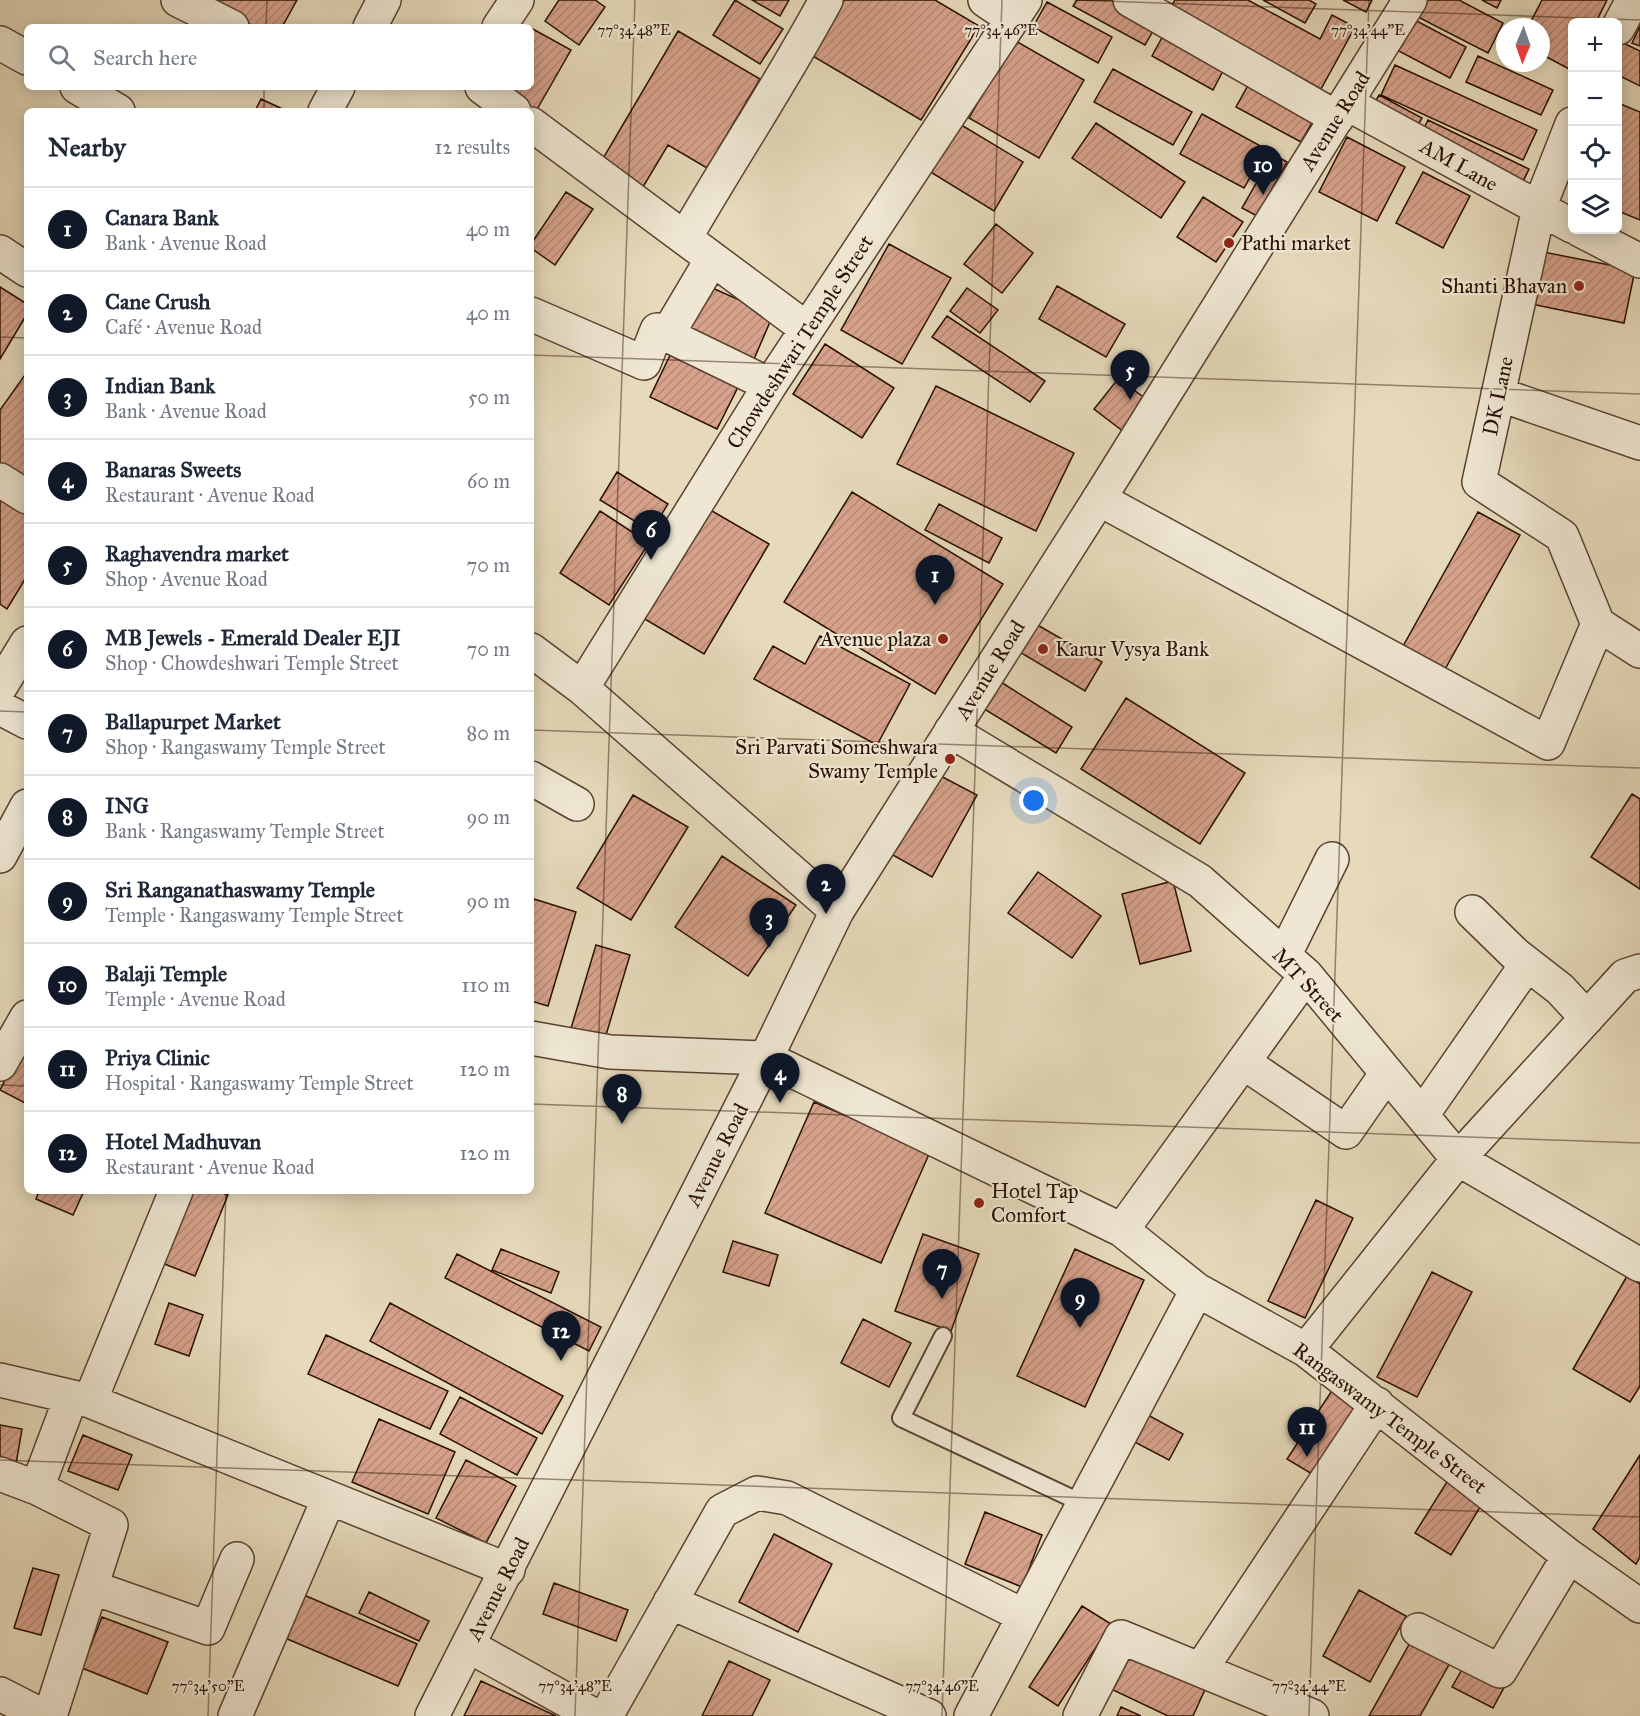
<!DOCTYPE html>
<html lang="en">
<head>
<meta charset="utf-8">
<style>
	:root { --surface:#fff; --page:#f6f6f7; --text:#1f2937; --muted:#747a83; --line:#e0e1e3; --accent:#111827 }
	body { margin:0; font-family:"IM FELL Great Primer",serif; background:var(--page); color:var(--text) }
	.controls { position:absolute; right:18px; top:18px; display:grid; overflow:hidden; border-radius:9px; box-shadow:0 3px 15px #0003 }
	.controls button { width:54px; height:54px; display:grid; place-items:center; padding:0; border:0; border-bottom:2px solid var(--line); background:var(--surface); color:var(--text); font:30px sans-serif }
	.compass { position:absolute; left:1496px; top:18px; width:54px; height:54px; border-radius:50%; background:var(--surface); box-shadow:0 3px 15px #0003; rotate:182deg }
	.you { position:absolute; left:1034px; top:801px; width:21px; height:21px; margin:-15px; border:4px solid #fff; border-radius:50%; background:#1a73e8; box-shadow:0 0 0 9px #1a73e833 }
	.badge { display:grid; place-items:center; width:39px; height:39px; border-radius:50%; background:var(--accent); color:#fff; font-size:20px; font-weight:700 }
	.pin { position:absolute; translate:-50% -50px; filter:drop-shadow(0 2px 3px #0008) }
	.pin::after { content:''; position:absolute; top:32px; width:21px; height:18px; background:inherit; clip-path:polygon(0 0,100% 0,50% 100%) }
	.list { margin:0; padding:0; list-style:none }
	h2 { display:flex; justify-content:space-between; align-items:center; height:78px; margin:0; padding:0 24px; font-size:26px }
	h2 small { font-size:20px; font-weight:400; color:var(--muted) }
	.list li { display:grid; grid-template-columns:39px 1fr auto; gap:18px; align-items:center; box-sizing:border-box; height:84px; padding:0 24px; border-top:2px solid var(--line) }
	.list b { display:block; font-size:22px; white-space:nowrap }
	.list p { margin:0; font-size:20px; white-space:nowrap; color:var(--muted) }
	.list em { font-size:20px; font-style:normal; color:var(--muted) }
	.icon { flex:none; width:33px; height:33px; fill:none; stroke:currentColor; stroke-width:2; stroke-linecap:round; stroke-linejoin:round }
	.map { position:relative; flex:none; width:1640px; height:1716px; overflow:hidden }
	.search { position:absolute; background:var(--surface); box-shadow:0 3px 15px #0003; left:24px; top:24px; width:510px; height:66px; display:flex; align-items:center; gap:15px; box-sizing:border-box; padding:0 21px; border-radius:9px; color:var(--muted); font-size:22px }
	.panel { position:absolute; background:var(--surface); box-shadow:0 3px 15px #0003; left:24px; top:108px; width:510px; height:1086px; border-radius:9px }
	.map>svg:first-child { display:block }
	.building { fill:url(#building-hatch); stroke:#2a1003; stroke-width:1.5 }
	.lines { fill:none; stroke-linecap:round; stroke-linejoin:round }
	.service-casing { stroke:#594231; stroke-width:20 }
	.minor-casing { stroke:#594231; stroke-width:36 }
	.tertiary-casing { stroke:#594231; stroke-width:36 }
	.service { stroke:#efe7d3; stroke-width:16 }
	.minor { stroke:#efe7d3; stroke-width:33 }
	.tertiary { stroke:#efe7d3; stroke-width:33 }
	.ticks { fill:none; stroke:#2a1003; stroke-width:1.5; stroke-opacity:0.45 }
	.poi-dot { fill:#8f2418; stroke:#efe7d3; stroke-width:2 }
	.labels { text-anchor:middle; stroke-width:4.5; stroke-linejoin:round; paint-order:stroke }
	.street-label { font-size:21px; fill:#2a1003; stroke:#efe7d3 }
	.poi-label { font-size:21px; fill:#2a1003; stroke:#efe7d3; text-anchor:start }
	.ticks-label { font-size:15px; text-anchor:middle; fill:#2a1003; stroke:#efe7d3; stroke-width:4.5; stroke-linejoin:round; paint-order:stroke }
</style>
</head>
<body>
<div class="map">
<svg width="1640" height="1716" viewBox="0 0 1640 1716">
	<defs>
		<pattern id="building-hatch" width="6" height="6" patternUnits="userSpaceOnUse" patternTransform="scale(1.5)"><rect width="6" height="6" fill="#d6a28b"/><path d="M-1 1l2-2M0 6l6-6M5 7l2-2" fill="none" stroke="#b88a76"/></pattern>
	</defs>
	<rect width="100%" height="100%" fill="#e6dabb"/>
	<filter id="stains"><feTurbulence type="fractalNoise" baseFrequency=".00333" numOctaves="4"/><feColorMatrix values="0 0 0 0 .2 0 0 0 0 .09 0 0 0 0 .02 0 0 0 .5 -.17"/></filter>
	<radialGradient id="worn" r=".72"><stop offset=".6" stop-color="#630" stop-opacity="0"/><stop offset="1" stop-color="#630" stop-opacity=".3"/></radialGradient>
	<path class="building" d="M 218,0 L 297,0 L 282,27 L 255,27 L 215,6 Z
		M 559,0 L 595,0 L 605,7 L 579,45 L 545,21 Z
		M 735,0 L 783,29 L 760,64 L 713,35 Z
		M 752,0 L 789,0 L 780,16 Z
		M 844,0 L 935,0 L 979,26 L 921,120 L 811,55 Z
		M 1077,0 L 1118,0 L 1158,22 L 1145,45 L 1073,6 Z
		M 1175,0 L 1248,0 L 1320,39 L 1332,15 L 1355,27 L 1321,89 L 1171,7 Z
		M 1263,0 L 1309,0 L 1316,4 L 1305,23 Z
		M 1343,0 L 1372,0 L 1366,12 Z
		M 1425,0 L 1459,0 L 1503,23 L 1488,53 L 1416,16 Z
		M 1482,0 L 1501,0 L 1497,8 Z
		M 1542,0 L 1607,0 L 1596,22 L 1572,22 L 1571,70 L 1541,54 L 1541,27 L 1528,27 Z
		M 1047,2 L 1112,37 L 1098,63 L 1033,27 Z
		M 1411,18 L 1466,47 L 1450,78 L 1395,49 Z
		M 1640,26 L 1640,46 L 1632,43 Z
		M 531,28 L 571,50 L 536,111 L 494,87 L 531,87 Z
		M 678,31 L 760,79 L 707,168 L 668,145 L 640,192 L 598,167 Z
		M 1164,34 L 1225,67 L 1213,90 L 1152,56 Z
		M 1014,40 L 1084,80 L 1039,158 L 969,118 Z
		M 1619,41 L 1640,51 L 1640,86 L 1618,75 Z
		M 1478,56 L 1553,90 L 1541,115 L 1466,82 Z
		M 1395,65 L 1537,130 L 1523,160 L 1381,95 Z
		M 1113,69 L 1192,112 L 1173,145 L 1094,102 Z
		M 1251,80 L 1316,115 L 1301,142 L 1236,107 Z
		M 1379,95 L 1422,118 L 1412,136 L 1369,113 Z
		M 261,99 L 287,111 L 255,111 Z
		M 1618,103 L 1640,112 L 1640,220 L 1618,211 Z
		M 1202,114 L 1266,149 L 1244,188 L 1180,154 Z
		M 953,120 L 1023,162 L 994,211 L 924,168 Z
		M 1428,120 L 1529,169 L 1519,190 L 1418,141 Z
		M 1096,123 L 1185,182 L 1161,218 L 1072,158 Z
		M 1347,137 L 1405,167 L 1377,221 L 1319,192 Z
		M 1273,154 L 1287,162 L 1257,216 L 1242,208 Z
		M 1423,172 L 1470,196 L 1443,248 L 1396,223 Z
		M 566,192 L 593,209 L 555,265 L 531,248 L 531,244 Z
		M 1203,197 L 1243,222 L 1216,262 L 1177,237 Z
		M 996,224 L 1033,253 L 1002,293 L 964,264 Z
		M 889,244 L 951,278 L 902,364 L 841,330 Z
		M 1533,250 L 1635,270 L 1624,323 L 1522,302 Z
		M 699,282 L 773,315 L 751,366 L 676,334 Z
		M 1057,286 L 1125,324 L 1106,357 L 1039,319 Z
		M 0,287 L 27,304 L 27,314 L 0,359 Z
		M 967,288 L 998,310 L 980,333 L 950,311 Z
		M 947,316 L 1045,381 L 1030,402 L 932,337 Z
		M 825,344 L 894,388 L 862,438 L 793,394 Z
		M 674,347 L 742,379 L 717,429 L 650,397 Z
		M 27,372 L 27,486 L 0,468 L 0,410 Z
		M 1118,379 L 1145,398 L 1124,432 L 1094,409 Z
		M 936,386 L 1074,453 L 1036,531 L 897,464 Z
		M 617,472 L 668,504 L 651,531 L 600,500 Z
		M 852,492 L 1003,584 L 935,694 L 784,602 Z
		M 0,495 L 27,511 L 27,576 L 7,609 L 0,604 Z
		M 939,504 L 1002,538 L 989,563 L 925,530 Z
		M 707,508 L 769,544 L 704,654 L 643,618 Z
		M 600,511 L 649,543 L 609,605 L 560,573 Z
		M 1478,512 L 1520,535 L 1444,671 L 1402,648 Z
		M 1034,623 L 1102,662 L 1085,691 L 1018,651 Z
		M 820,636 L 910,684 L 877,745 L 754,679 L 773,646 L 805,664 Z
		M 993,677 L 1072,727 L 1056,753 L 976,704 Z
		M 1126,698 L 1245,773 L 1200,844 L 1081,769 Z
		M 935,773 L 977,795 L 932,877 L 891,854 Z
		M 1632,794 L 1640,799 L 1640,889 L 1591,857 Z
		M 633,795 L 688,827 L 631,920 L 577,888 Z
		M 722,856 L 796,905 L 748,976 L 675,927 Z
		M 1038,872 L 1101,916 L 1072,958 L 1008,913 Z
		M 1173,881 L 1191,951 L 1140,964 L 1122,894 Z
		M 534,899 L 576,912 L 548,1006 L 531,1001 L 531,911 Z
		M 596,945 L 630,955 L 603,1045 L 569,1035 Z
		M 27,1036 L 27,1104 L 0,1090 Z
		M 814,1102 L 930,1152 L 881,1263 L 765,1213 Z
		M 39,1191 L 84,1191 L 73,1215 L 36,1199 Z
		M 191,1191 L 218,1191 L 228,1195 L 195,1276 L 162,1263 Z
		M 1316,1200 L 1353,1218 L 1305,1318 L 1268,1301 Z
		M 923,1234 L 979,1254 L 951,1331 L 895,1311 Z
		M 733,1241 L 778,1255 L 769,1286 L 723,1272 Z
		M 501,1249 L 559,1272 L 551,1293 L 492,1270 Z
		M 1075,1249 L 1144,1280 L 1085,1407 L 1017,1376 Z
		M 457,1254 L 601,1327 L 589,1351 L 445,1278 Z
		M 1432,1272 L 1472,1292 L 1417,1397 L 1377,1377 Z
		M 1627,1276 L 1640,1284 L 1640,1386 L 1630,1402 L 1573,1369 Z
		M 169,1303 L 203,1315 L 189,1356 L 155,1344 Z
		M 390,1303 L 563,1396 L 542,1434 L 370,1341 Z
		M 863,1319 L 911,1343 L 889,1387 L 841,1363 Z
		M 326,1335 L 448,1391 L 430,1429 L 308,1374 Z
		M 1333,1389 L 1358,1405 L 1312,1474 L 1287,1459 Z
		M 460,1397 L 537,1438 L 517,1475 L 440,1434 Z
		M 1135,1408 L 1183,1434 L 1169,1460 L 1121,1435 Z
		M 379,1419 L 455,1452 L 428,1514 L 352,1482 Z
		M 0,1425 L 22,1429 L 16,1464 L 0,1461 Z
		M 83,1435 L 132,1455 L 118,1490 L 68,1471 Z
		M 1640,1455 L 1640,1557 L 1636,1564 L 1593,1529 Z
		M 466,1460 L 516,1486 L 486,1543 L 436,1518 Z
		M 1450,1477 L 1485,1499 L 1451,1555 L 1415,1533 Z
		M 985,1512 L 1042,1535 L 1022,1587 L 965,1564 Z
		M 774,1534 L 832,1564 L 798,1632 L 739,1602 Z
		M 33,1568 L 59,1575 L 41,1635 L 14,1628 Z
		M 554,1583 L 628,1610 L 616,1641 L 543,1614 Z
		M 1359,1590 L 1406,1616 L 1370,1682 L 1323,1656 Z
		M 369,1592 L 429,1621 L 419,1641 L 359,1613 Z
		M 304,1595 L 417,1644 L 398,1686 L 285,1638 Z
		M 1082,1606 L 1111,1624 L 1058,1706 L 1029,1687 Z
		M 102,1617 L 168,1642 L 147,1694 L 82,1668 Z
		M 1415,1634 L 1455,1654 L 1420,1716 L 1369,1716 Z
		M 1133,1650 L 1207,1685 L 1193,1716 L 1168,1716 L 1113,1690 Z
		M 729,1661 L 770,1680 L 752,1716 L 702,1716 Z
		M 1467,1661 L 1508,1680 L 1493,1708 L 1452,1687 Z
		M 481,1681 L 556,1716 L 464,1716 Z
		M 1121,1707 L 1141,1716 L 1117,1716 Z"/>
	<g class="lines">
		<g class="service-casing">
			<path id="service" d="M 943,1336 L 901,1418 L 1084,1504"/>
		</g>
		<g class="minor-casing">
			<path id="minor" d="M 178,0 L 232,27
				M 985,0 L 1013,19
				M 1130,0 L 1337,118
				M 370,27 L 384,0
				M 499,27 L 517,0
				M 1618,28 L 1633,0
				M 0,43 L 27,58
				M 77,87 L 118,111
				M 482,87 L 514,111
				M 1346,103 L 1572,226
				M 325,111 L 338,87
				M 531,124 L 807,329
				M 1572,124 L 1539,208 L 1479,482 L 1562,536 L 1598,624
				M 1580,230 L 1640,261
				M 685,238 C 731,158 782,82 826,0
				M 0,252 L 27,270
				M 531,314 L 644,363 L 657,330 L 770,385
				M 667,335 L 712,259
				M 1498,394 L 1640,443
				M 0,480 L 27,497
				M 1099,499 L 1548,743 L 1598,624
				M 1598,624 L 1640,651
				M 531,650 L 582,688 L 837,911
				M 0,687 L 27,643
				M 582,688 L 770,385 L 1025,0
				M 0,708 L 27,722
				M 951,731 L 1200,881 L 1306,975 L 1458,1159 L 1640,1265
				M 531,778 L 577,804
				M 0,856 L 27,806
				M 1472,912 L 1515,954 L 1560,989 L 1587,1018
				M 1284,956 L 1332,859
				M 531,1038 L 610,1052 L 766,1058 L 1122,1230 L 1197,1290 L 1306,1350 L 1569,1556 L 1640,1606
				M 1243,1062 L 1346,1132 L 1387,1073
				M 0,1064 L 27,1017
				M 1422,1115 L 1527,964
				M 1122,1230 L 1306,975
				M 1306,1350 L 1458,1159 L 1625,976 L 1640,971
				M 0,1380 L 90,1401 L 508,1570
				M 90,1401 L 176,1191
				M 0,1474 L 37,1488
				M 91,1587 L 208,1628 L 237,1559
				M 670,1602 L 929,1716
				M 1418,1630 L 1500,1671 L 1569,1556
				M 469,1646 L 595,1716
				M 1201,1669 L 1377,1404
				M 0,1694 L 43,1716
				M 50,1716 L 111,1525 L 37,1488 L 71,1397
				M 235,1716 L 329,1498
				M 606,1716 L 722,1511 L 757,1493 L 787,1498 L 1024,1616
				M 971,1716 L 1197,1290
				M 1080,1716 L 1121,1637 L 1312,1716"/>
		</g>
		<g class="tertiary-casing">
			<path id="tertiary" d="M 432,1716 L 766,1058 L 837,911 L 1099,499 L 1410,0"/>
		</g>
		<use href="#service" class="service"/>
		<use href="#minor" class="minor"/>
		<use href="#tertiary" class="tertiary"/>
	</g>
	<path class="ticks" d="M 1074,0 L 1640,20M 266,27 L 267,0M 264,111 L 264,87M 0,337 L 27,338M 531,355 L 1640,394M 0,711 L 27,712M 531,730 L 1640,768M 0,1085 L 27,1086M 531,1104 L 1640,1143M 0,1460 L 1640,1517M 208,1716 L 226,1191M 575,1716 L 635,0M 942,1716 L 1002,0M 1309,1716 L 1369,0"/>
	<g class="poi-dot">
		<circle cx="1229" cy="243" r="6"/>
		<circle cx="1579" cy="286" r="6"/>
		<circle cx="943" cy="639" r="6"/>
		<circle cx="1043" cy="649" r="6"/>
		<circle cx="950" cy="759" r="6"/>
		<circle cx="979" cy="1203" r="6"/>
	</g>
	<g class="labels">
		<g class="street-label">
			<text transform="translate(1335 121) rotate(-58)" y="7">Avenue Road</text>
			<text transform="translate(1459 165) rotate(29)" y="7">AM Lane</text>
			<text transform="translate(800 342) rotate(-57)" y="7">Chowdeshwari Temple Street</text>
			<text transform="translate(1498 396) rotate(-78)" y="7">DK Lane</text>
			<text transform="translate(990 670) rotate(-58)" y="7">Avenue Road</text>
			<text transform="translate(1308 985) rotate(47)" y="7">MT Street</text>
			<text transform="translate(717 1155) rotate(-63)" y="7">Avenue Road</text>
			<text transform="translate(1390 1418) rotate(37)" y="7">Rangaswamy Temple Street</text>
			<text transform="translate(498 1589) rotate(-63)" y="7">Avenue Road</text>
		</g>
		<g class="poi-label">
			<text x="1241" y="250">Pathi market</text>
			<text x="1567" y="293" text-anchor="end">Shanti Bhavan</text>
			<text x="931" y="646" text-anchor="end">Avenue plaza</text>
			<text x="1055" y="656">Karur Vysya Bank</text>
			<text x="938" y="754" text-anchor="end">Sri Parvati Someshwara<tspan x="938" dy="24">Swamy Temple</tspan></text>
			<text x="991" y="1198">Hotel Tap<tspan x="991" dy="24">Comfort</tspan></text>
		</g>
	</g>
	<g class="ticks-label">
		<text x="634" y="35">77°34'48"E</text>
		<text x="1001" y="35">77°34'46"E</text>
		<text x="1368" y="35">77°34'44"E</text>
		<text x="208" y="1691">77°34'50"E</text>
		<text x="575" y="1691">77°34'48"E</text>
		<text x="942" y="1691">77°34'46"E</text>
		<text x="1309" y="1691">77°34'44"E</text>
	</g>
	<rect width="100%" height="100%" filter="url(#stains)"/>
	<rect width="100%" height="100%" fill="url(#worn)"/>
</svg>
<div class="controls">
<button>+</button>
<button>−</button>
<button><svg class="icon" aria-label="locate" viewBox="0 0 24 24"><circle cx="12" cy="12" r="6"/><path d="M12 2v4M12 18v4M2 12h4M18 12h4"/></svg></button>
<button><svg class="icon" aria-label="layers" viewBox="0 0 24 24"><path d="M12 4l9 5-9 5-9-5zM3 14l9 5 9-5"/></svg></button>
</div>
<svg class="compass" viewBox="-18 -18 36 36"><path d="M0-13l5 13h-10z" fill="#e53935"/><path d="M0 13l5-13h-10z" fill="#747a83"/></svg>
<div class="you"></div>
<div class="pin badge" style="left:935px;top:605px">1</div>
<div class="pin badge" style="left:826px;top:914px">2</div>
<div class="pin badge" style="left:769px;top:948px">3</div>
<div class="pin badge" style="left:780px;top:1103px">4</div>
<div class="pin badge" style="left:1130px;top:400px">5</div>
<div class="pin badge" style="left:651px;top:560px">6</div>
<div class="pin badge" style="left:942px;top:1299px">7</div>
<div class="pin badge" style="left:622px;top:1124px">8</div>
<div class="pin badge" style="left:1080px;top:1328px">9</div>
<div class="pin badge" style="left:1263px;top:195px">10</div>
<div class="pin badge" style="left:1307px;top:1457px">11</div>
<div class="pin badge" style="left:561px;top:1361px">12</div>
<div class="search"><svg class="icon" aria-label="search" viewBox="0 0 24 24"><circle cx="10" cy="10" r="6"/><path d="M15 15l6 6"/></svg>Search here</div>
<section class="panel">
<h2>Nearby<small>12 results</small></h2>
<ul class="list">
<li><span class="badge">1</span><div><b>Canara Bank</b><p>Bank · Avenue Road</p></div><em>40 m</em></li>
<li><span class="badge">2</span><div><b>Cane Crush</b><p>Café · Avenue Road</p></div><em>40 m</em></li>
<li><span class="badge">3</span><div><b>Indian Bank</b><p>Bank · Avenue Road</p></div><em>50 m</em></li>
<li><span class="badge">4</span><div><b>Banaras Sweets</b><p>Restaurant · Avenue Road</p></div><em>60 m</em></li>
<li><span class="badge">5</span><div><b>Raghavendra market</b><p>Shop · Avenue Road</p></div><em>70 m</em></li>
<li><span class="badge">6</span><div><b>MB Jewels - Emerald Dealer EJI</b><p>Shop · Chowdeshwari Temple Street</p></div><em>70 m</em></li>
<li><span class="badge">7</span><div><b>Ballapurpet Market</b><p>Shop · Rangaswamy Temple Street</p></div><em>80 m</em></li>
<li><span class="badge">8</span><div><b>ING</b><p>Bank · Rangaswamy Temple Street</p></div><em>90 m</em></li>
<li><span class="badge">9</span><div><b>Sri Ranganathaswamy Temple</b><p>Temple · Rangaswamy Temple Street</p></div><em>90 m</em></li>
<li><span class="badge">10</span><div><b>Balaji Temple</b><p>Temple · Avenue Road</p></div><em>110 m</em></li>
<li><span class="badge">11</span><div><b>Priya Clinic</b><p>Hospital · Rangaswamy Temple Street</p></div><em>120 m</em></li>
<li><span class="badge">12</span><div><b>Hotel Madhuvan</b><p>Restaurant · Avenue Road</p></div><em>120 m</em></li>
</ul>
</section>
</div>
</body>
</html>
